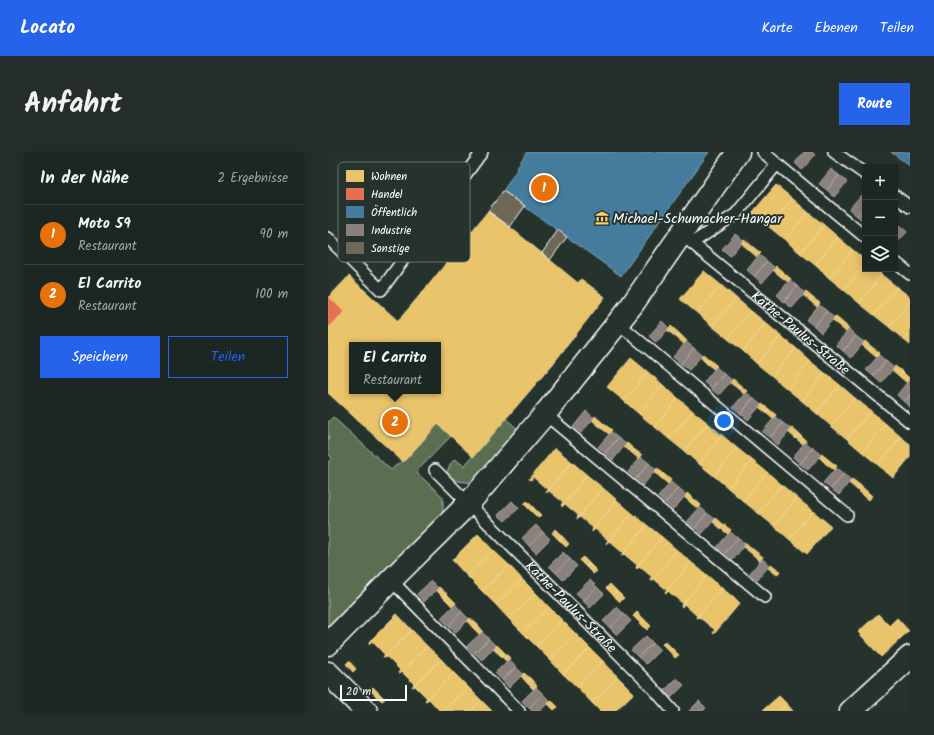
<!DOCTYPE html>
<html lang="de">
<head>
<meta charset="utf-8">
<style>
	:root { --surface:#1c2622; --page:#252e2a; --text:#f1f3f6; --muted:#a0a5a5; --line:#3a4340; --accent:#2563eb }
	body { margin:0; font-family:Kalam,sans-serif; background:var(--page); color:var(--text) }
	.controls { position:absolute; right:12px; top:12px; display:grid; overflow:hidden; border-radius:0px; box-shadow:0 2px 10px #0003 }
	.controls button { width:36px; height:36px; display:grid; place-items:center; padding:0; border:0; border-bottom:1px solid var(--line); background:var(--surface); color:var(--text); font:20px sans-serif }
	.scale { position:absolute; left:12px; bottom:10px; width:67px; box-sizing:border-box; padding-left:4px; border:2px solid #fff; border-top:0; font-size:11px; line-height:14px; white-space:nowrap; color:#fff; -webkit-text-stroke:3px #26332d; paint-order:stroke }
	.you { position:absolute; left:396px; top:269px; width:14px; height:14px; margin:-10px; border:3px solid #fff; border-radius:50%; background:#1a73e8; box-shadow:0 0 0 6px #1a73e833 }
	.badge { display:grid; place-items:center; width:26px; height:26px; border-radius:50%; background:var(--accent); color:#fff; font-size:13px; font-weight:700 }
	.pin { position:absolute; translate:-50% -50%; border:2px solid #fff; box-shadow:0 1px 4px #0006 }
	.popup { position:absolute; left:21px; top:190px; width:92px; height:52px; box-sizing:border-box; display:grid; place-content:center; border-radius:0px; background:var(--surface); filter:drop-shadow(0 1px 3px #0005); font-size:13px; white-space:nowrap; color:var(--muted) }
	.popup b { font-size:15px; color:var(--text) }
	.popup::after { content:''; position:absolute; left:50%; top:100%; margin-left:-8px; border:8px solid transparent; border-top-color:var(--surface) }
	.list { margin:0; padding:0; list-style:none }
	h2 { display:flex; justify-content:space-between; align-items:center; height:52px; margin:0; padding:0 16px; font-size:17px }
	h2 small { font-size:13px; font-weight:400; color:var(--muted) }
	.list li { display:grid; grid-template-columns:26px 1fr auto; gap:12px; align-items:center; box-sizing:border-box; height:60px; padding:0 16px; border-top:1px solid var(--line) }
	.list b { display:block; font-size:15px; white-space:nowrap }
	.list p { margin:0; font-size:13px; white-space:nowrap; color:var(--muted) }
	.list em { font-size:13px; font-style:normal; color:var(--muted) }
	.actions { display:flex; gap:8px; padding:12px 16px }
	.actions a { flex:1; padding:9px 0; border:1px solid var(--accent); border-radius:0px; text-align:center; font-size:14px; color:var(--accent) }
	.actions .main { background:var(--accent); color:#fff }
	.icon { flex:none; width:22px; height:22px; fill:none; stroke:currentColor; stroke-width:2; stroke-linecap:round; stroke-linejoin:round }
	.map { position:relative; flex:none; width:582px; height:559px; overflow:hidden; border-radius:0px }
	header { display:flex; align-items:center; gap:24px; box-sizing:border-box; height:56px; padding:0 20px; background:var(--accent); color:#fff }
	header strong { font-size:19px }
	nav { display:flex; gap:22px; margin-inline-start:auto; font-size:14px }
	.intro { display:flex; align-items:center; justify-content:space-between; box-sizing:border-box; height:96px; padding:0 24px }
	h1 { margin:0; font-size:28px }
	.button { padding:10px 18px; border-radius:0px; background:var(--accent); color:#fff; font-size:14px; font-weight:700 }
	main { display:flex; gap:24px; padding:0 24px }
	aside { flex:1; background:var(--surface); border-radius:0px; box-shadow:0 2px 10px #0003 }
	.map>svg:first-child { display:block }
	.green { fill:#5a6e51; stroke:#acb6a8 }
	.homes { fill:#e9c46a; stroke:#f0d697; fill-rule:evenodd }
	.shops { fill:#e76f51; stroke:#ee9a85 }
	.public { fill:#457b9d; stroke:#7da3ba }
	.industry { fill:#8a817c; stroke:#ada7a3 }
	.building { fill:#6e6856; stroke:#fff }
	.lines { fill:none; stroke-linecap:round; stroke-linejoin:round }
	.lane-casing { stroke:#fff; stroke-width:14 }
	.street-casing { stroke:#fff; stroke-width:25 }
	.lane { stroke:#26332d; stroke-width:11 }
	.street { stroke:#26332d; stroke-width:22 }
	.labels { text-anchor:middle; stroke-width:4; stroke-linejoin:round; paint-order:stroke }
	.poi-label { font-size:14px; fill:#fff; stroke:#26332d; text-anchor:start }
	.street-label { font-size:14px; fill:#fff; stroke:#26332d }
	.key { fill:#26332d; stroke:#67706c; stroke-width:1 }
	.key-label { font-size:11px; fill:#fff }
</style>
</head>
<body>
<header>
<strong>Locato</strong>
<nav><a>Karte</a><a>Ebenen</a><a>Teilen</a></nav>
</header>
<div class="intro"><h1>Anfahrt</h1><a class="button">Route</a></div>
<main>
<aside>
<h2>In der Nähe<small>2 Ergebnisse</small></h2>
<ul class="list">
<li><span class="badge" style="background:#e8710a">1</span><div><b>Moto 59</b><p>Restaurant</p></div><em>90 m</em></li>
<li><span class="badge" style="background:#e8710a">2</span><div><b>El Carrito</b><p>Restaurant</p></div><em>100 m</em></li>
</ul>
<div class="actions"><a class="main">Speichern</a><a>Teilen</a></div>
</aside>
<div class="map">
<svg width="582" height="559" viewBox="0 0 582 559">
	<rect width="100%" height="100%" fill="#26332d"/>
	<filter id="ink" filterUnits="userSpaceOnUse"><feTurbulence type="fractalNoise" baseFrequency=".025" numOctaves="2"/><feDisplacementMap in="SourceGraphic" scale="8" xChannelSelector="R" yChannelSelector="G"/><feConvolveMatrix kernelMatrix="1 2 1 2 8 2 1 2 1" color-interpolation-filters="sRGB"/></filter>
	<g filter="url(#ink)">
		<path class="green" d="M 5,265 L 63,318 L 73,309 L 75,310 L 110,272 L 123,284 L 88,320 L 115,345 L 115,362 L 0,475 L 0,310 L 4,306 L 0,302 L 0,287 L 1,286 L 0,285 L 0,270 Z
			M 178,267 L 191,278 L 146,330 C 138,331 113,329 121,315 C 122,312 125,309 127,307 L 136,314 Z"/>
		<path class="homes" d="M 448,33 L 465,47 L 441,75 L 424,61 Z
			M 465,47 L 480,60 L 457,88 L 441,75 Z
			M 160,59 L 182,75 L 250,131 L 253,127 L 277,145 L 224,213 L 145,305 L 110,272 L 75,310 L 0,241 L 0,176 L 16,160 L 1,145 L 21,124 L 70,169 L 103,130 ZM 24,193 L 110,193 L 110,239 L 24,239 Z
			M 480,60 L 496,73 L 472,101 L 457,88 Z
			M 496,73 L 510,85 L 487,113 L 472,101 Z
			M 510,85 L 525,98 L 501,126 L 487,113 Z
			M 416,87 L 425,95 L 422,99 L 413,91 Z
			M 425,95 L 433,101 L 429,105 L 422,99 Z
			M 525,98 L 537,108 L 537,113 L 516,138 L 501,126 Z
			M 537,113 L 537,117 L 548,117 L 554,123 L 531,151 L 516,138 Z
			M 448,114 L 456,121 L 452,124 L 445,118 Z
			M 376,119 L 393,133 L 369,161 L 352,147 Z
			M 456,121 L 463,127 L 460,130 L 452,124 Z
			M 554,123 L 569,135 L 546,163 L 531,151 Z
			M 393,133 L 408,146 L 384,174 L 369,161 Z
			M 569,135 L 582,145 L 582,149 L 561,175 L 546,163 Z
			M 478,140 L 485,146 L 482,149 L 475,143 Z
			M 408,146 L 423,159 L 400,187 L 384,174 Z
			M 485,146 L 492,151 L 489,155 L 482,149 Z
			M 582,149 L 582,181 L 576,188 L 561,175 Z
			M 423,159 L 438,171 L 415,199 L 400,187 Z
			M 507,164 L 514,170 L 511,174 L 504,168 Z
			M 514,170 L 521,176 L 518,180 L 511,174 Z
			M 438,171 L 453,184 L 429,212 L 415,199 Z
			M 343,174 L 352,182 L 349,186 L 339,178 Z
			M 582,181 L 582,193 L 576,188 Z
			M 352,182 L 359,189 L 356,192 L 349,186 Z
			M 453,184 L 468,196 L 444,224 L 429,212 Z
			M 537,189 L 544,195 L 541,199 L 534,193 Z
			M 544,195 L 552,201 L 548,205 L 541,199 Z
			M 468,196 L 482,209 L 459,237 L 444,224 Z
			M 375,202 L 382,208 L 379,212 L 372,205 Z
			M 303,206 L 320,220 L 296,249 L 279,235 Z
			M 382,208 L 389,214 L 386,217 L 379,212 Z
			M 482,209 L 497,221 L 474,249 L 459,237 Z
			M 567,214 L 575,220 L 571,224 L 564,218 Z
			M 320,220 L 335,233 L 311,262 L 296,249 Z
			M 575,220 L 582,227 L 579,231 L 571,224 Z
			M 497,221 L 512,233 L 488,261 L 474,249 Z
			M 405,227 L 412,233 L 409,236 L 401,230 Z
			M 335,233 L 350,246 L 327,275 L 311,262 Z
			M 412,233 L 419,239 L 416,242 L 409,236 Z
			M 512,233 L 527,246 L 503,274 L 488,261 Z
			M 350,246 L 365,259 L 341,287 L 327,275 Z
			M 527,246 L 543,259 L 519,287 L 503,274 Z
			M 434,252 L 441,257 L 438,261 L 431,255 Z
			M 441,257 L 448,263 L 445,267 L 438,261 Z
			M 365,259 L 380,271 L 356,299 L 341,287 Z
			M 543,259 L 558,272 L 534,300 L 519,287 Z
			M 267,264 L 276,272 L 273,276 L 264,268 Z
			M 380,271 L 394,283 L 371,312 L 356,299 Z
			M 276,272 L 284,278 L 281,282 L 273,276 Z
			M 558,272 L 573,285 L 550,313 L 534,300 Z
			M 464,276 L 471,282 L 467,286 L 460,280 Z
			M 471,282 L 478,289 L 475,292 L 467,286 Z
			M 394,283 L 409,296 L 386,324 L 371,312 Z
			M 573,285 L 582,292 L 582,305 L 565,326 L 550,313 Z
			M 299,291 L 307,298 L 304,301 L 296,295 Z
			M 227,296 L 244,310 L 218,341 L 220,338 L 205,325 L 203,328 L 201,327 Z
			M 409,296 L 424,308 L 400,336 L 386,324 Z
			M 307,298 L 314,303 L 311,307 L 304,301 Z
			M 494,302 L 501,308 L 498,312 L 491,305 Z
			M 424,308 L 439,320 L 415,349 L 400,336 Z
			M 501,308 L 509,314 L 506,318 L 498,312 Z
			M 244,310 L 259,323 L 234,354 L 233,353 L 235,350 L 221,339 L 218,341 Z
			M 329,316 L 336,322 L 333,326 L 326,320 Z
			M 439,320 L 454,333 L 430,361 L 415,349 Z
			M 336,322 L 343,328 L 340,332 L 333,326 Z
			M 259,323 L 275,336 L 249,367 L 250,363 L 237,352 L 234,355 L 234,354 Z
			M 524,327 L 532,333 L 529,338 L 521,331 Z
			M 454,333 L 469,346 L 446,374 L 430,361 Z
			M 532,333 L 544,344 L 541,348 L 529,338 Z
			M 275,336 L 289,348 L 264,379 L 265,376 L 252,365 L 249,367 Z
			M 359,341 L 366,347 L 363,351 L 356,345 Z
			M 469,346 L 485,359 L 461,387 L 446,374 Z
			M 366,347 L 373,353 L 370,357 L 363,351 Z
			M 289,348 L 304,361 L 278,392 L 280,388 L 267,377 L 264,380 L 264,379 Z
			M 199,349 L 206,356 L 203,359 L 196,352 Z
			M 206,356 L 213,363 L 210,366 L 203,359 Z
			M 485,359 L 503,374 L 479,402 L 461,387 Z
			M 304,361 L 319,373 L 293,404 L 295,401 L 281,389 L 278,392 Z
			M 388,366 L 395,372 L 392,376 L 385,370 Z
			M 395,372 L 403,378 L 400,382 L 392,376 Z
			M 319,373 L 334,385 L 308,416 L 309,413 L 296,402 L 293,404 Z
			M 227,377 L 234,384 L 231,388 L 224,381 Z
			M 150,382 L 165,398 L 139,424 L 124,408 Z
			M 234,384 L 241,392 L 238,395 L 231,388 Z
			M 334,385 L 349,398 L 323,429 L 324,425 L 311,414 L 309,417 L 308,416 Z
			M 418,391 L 426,398 L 423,401 L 415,395 Z
			M 165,398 L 181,413 L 154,439 L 139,424 Z
			M 349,398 L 363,410 L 337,441 L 339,438 L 326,427 L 323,429 Z
			M 426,398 L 435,405 L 432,409 L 423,401 Z
			M 255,405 L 262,412 L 258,415 L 251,408 Z
			M 363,410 L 379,423 L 353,454 L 354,451 L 340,439 L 338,442 L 337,441 Z
			M 262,412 L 269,419 L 265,422 L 258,415 Z
			M 443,412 L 452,419 L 449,423 L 440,416 Z
			M 181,413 L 194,427 L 168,453 L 154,439 Z
			M 379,423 L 394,436 L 368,466 L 369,464 L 356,452 L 354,455 L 353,454 Z
			M 194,427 L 208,441 L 181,467 L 168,453 Z
			M 282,432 L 289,439 L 285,443 L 278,436 Z
			M 111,435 L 120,443 L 116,446 L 108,438 Z
			M 394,436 L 412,451 L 386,482 L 385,481 L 387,478 L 371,465 L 368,466 Z
			M 289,439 L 296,446 L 292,450 L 285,443 Z
			M 208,441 L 221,455 L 195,481 L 181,467 Z
			M 120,443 L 128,451 L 125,455 L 116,446 Z
			M 221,455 L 234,468 L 208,494 L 195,481 Z
			M 309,460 L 316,467 L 312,471 L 305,464 Z
			M 69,462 L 84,478 L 55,506 L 57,503 L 44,489 L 41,492 L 40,491 Z
			M 550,462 L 573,486 L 553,505 L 530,480 Z
			M 142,466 L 149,472 L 145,476 L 139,469 Z
			M 569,466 L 581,479 L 573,486 L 561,474 Z
			M 316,467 L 323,474 L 319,478 L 312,471 Z
			M 234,468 L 248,482 L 222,508 L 208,494 Z
			M 149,472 L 155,479 L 151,482 L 145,476 Z
			M 84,478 L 99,494 L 71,522 L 70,521 L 72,518 L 59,505 L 55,506 Z
			M 248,482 L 262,496 L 235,522 L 222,508 Z
			M 337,489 L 344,496 L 341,499 L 334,492 Z
			M 169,493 L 176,500 L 172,503 L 165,497 Z
			M 99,494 L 113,507 L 84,535 L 86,532 L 74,520 L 71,522 Z
			M 262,496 L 275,509 L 249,535 L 235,522 Z
			M 344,496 L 351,503 L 347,506 L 341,499 Z
			M 176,500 L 182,506 L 178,509 L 172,503 Z
			M 113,507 L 126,521 L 98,549 L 97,548 L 99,546 L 87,534 L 84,535 Z
			M 21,509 L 28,517 L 25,520 L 18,512 Z
			M 275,509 L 290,525 L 264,551 L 249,535 Z
			M 126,521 L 140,535 L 115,559 L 112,559 L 101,547 L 98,549 Z
			M 196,521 L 203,527 L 199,531 L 193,524 Z
			M 290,525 L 306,541 L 287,559 L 272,559 L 264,551 Z
			M 203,527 L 209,534 L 205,537 L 199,531 Z
			M 45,535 L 51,541 L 48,544 L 42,538 Z
			M 140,535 L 153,548 L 143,559 L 115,559 Z
			M 51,541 L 57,547 L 54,549 L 48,544 Z
			M 451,544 L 459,552 L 451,559 L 436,559 L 435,558 Z
			M 153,548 L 164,559 L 143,559 Z
			M 223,548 L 230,555 L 226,558 L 219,551 Z
			M 459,552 L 465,559 L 451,559 Z"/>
		<path class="shops" d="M 0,144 L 16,160 L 0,176 Z"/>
		<path class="public" d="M 199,0 L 381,0 L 293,124 L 175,39 L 190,16 L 189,15 Z
			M 563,0 L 582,0 L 582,14 Z"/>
		<path class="industry" d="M 476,0 L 484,0 L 487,3 L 474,18 L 467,11 Z
			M 503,17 L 511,23 L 499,38 L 491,32 Z
			M 511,23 L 519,30 L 506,45 L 499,38 Z
			M 534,42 L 537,45 L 537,54 L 529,64 L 521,57 Z
			M 537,54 L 537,69 L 536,70 L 529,64 Z
			M 571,73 L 579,80 L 567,93 L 567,78 Z
			M 407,82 L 415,88 L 402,104 L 394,97 Z
			M 431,103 L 439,109 L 426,124 L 419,118 Z
			M 439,109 L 447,116 L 434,131 L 426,124 Z
			M 462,128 L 469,134 L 456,150 L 449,143 Z
			M 469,134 L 477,141 L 464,156 L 456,150 Z
			M 491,153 L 499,159 L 486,174 L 478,168 Z
			M 499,159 L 506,166 L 493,181 L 486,174 Z
			M 334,169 L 341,176 L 328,191 L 321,184 Z
			M 521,177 L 528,184 L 515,199 L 508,193 Z
			M 528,184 L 536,190 L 523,206 L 515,199 Z
			M 358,190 L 366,196 L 353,212 L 345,205 Z
			M 366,196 L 374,203 L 361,218 L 353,212 Z
			M 551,203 L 558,209 L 545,224 L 538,218 Z
			M 558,209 L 566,216 L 553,231 L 545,224 Z
			M 388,215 L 396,222 L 383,237 L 376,230 Z
			M 396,222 L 404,228 L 391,243 L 383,237 Z
			M 581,228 L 582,243 L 576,250 L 569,243 Z
			M 418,240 L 425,246 L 413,262 L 405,255 Z
			M 582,243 L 582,255 L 576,250 Z
			M 425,246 L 433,253 L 420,268 L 413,262 Z
			M 258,259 L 266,266 L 253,281 L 245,275 Z
			M 447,265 L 455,271 L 442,286 L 434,280 Z
			M 455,271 L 463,277 L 450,293 L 442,286 Z
			M 283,280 L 290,286 L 277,301 L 270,295 Z
			M 290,286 L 298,292 L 285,308 L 277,301 Z
			M 477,290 L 485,296 L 472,312 L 465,305 Z
			M 485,296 L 493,303 L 480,318 L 472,312 Z
			M 313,305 L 321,311 L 308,327 L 300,320 Z
			M 321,311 L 328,318 L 315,333 L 308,327 Z
			M 508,316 L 516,322 L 503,337 L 495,331 Z
			M 516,322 L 523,328 L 511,343 L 503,337 Z
			M 343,330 L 350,336 L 337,351 L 330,345 Z
			M 350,336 L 358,343 L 345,358 L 337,351 Z
			M 184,349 L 191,356 L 177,369 L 170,363 Z
			M 372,355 L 379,361 L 367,376 L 359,370 Z
			M 379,361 L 387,367 L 374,382 L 367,376 Z
			M 208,373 L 215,380 L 201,394 L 194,386 Z
			M 215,380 L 222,387 L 208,401 L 201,394 Z
			M 402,380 L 410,386 L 397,401 L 389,395 Z
			M 410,386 L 417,392 L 405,408 L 397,401 Z
			M 235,400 L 242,407 L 228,421 L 221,414 Z
			M 242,407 L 249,414 L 235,428 L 228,421 Z
			M 434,407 L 442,413 L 429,428 L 421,422 Z
			M 262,428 L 269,435 L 255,449 L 248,441 Z
			M 103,429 L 110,436 L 96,450 L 89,442 Z
			M 269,435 L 276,442 L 262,456 L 255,449 Z
			M 127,452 L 134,460 L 120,474 L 113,466 Z
			M 289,455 L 296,462 L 282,476 L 275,469 Z
			M 134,460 L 141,467 L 127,481 L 120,474 Z
			M 296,462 L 303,469 L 289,483 L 282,476 Z
			M 154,480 L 161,487 L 146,501 L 139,494 Z
			M 318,484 L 325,491 L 310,505 L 303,498 Z
			M 161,487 L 168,494 L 154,508 L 146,501 Z
			M 325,491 L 332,498 L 318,512 L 310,505 Z
			M 181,507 L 188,515 L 174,528 L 167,521 Z
			M 188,515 L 195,522 L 181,536 L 174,528 Z
			M 349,526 L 356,533 L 342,547 L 335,540 Z
			M 208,535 L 215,542 L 201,556 L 194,549 Z
			M 215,542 L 222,549 L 212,559 L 204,559 L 201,556 Z
			M 371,549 L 378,556 L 375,559 L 361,559 Z"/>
		<path class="building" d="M 175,39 L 197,54 L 182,75 L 160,59 Z
			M 230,78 L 239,85 L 222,108 L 214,101 Z"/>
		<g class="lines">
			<g class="lane-casing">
				<g id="lane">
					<path d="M 506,0 L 537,22"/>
					<path d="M 449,12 L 537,85"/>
					<path d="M 567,44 L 582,55"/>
					<path id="s1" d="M 353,82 L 582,270"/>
					<path d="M 0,86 L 53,138 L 154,0"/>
					<path d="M 364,91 L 408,62 L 449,12 L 435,0"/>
					<path d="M 567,110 L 582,122"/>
					<path d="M 290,171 L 519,363"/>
					<path d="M 217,262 L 437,445"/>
					<path id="s2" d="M 107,318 L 324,535 L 345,559"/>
					<path d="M 63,428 L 191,559"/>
				</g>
			</g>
			<g class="street-casing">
				<path id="street" d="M 0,492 L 63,428 L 141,351 L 217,262 L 304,153 L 410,0
					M 0,521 L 38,559
					M 523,559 L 582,505"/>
			</g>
			<use href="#lane" class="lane"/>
			<use href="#street" class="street"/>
		</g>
	</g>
	<defs>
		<g id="museum-bare" transform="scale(1.08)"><path d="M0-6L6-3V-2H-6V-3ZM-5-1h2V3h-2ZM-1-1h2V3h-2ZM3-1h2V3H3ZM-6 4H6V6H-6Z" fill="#ffd166" stroke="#26332d" stroke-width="2.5" paint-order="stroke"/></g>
	</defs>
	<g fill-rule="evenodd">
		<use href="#museum-bare" x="274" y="66"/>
	</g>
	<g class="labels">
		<g class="poi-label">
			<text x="285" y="71">Michael-Schumacher-Hangar</text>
		</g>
		<g class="street-label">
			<text dy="5" stroke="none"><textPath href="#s1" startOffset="155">Käthe-Paulus-Straße</textPath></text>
			<text dy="5" stroke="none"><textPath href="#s2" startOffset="193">Käthe-Paulus-Straße</textPath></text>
		</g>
	</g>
	<rect x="10" y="10" width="132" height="100" rx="6" class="key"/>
	<rect x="18" y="18" width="18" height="12" fill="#e9c46a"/>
	<rect x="18" y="36" width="18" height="12" fill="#e76f51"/>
	<rect x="18" y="54" width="18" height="12" fill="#457b9d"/>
	<rect x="18" y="72" width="18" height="12" fill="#8a817c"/>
	<rect x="18" y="90" width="18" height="12" fill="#6e6856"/>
	<g class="key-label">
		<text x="43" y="28">Wohnen</text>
		<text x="43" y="46">Handel</text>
		<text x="43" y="64">Öffentlich</text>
		<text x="43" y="82">Industrie</text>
		<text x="43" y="100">Sonstige</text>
	</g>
</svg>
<div class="controls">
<button>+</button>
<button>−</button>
<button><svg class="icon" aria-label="layers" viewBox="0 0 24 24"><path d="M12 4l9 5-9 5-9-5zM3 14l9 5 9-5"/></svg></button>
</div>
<div class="scale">20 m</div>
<div class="you"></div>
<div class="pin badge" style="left:216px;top:36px;background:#e8710a">1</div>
<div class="pin badge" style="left:67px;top:270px;background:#e8710a">2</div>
<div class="popup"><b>El Carrito</b>Restaurant</div>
</div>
</main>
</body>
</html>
